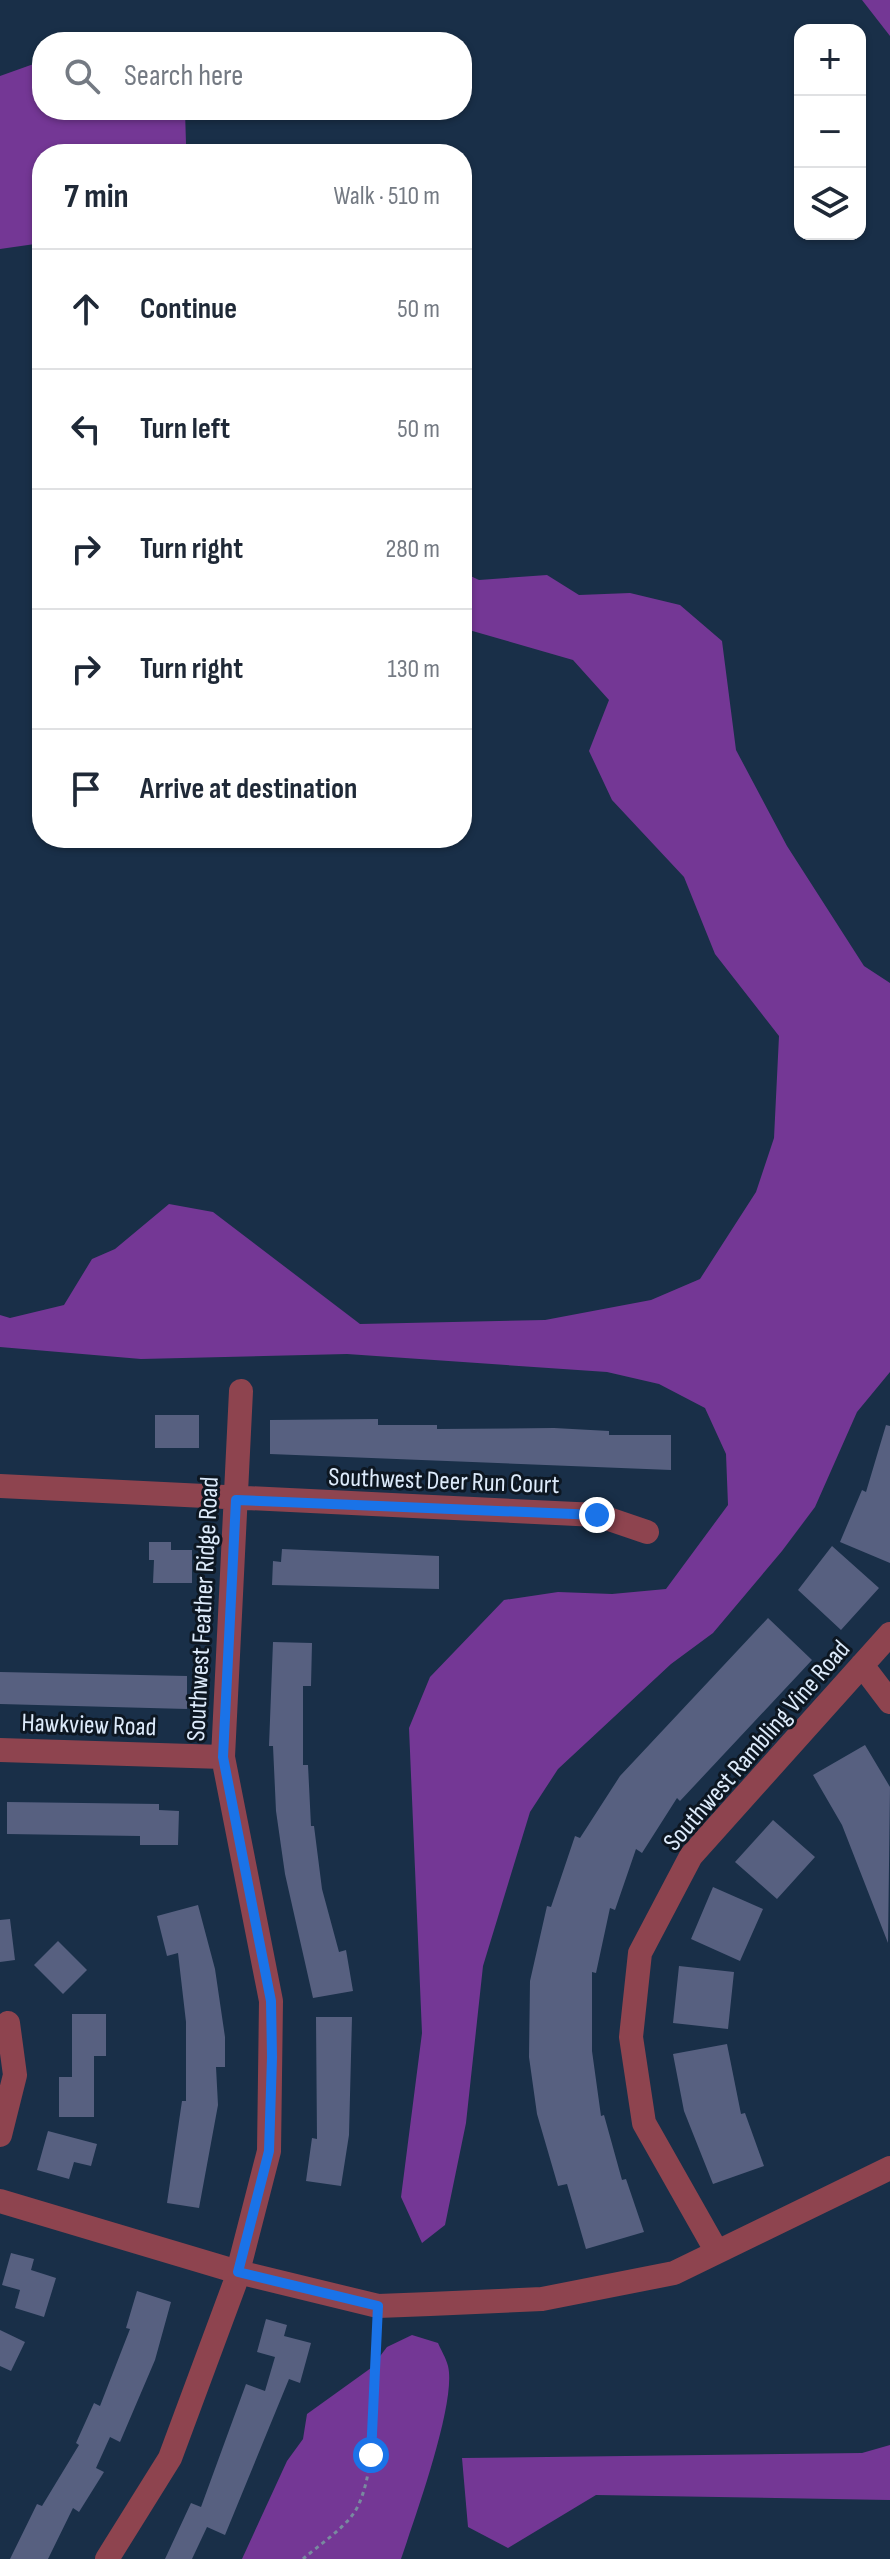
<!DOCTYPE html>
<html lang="en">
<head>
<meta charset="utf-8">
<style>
	:root { --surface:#fff; --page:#f2f2f3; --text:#1f2937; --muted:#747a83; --line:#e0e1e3 }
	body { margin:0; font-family:"Sofia Sans Condensed",sans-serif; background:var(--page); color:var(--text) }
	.controls { position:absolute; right:24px; top:24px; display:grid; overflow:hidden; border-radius:16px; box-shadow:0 2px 6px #0004 }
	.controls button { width:72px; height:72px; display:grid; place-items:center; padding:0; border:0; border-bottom:2px solid var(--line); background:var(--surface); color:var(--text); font:40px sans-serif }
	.stop { position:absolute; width:24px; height:24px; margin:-18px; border:6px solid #1a73e8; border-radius:50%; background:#fff }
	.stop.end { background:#1a73e8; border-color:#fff; box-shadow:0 2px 8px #0008 }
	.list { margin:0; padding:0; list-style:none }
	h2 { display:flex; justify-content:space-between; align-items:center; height:104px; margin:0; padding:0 32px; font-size:34px }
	h2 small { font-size:26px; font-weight:400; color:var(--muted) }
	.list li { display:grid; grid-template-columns:52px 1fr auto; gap:24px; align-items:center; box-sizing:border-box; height:120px; padding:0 32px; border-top:2px solid var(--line) }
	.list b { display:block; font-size:30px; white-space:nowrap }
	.list em { font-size:26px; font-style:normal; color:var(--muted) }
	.icon { flex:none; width:44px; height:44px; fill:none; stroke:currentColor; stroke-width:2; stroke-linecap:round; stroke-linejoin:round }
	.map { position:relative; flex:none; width:890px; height:2559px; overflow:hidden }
	.search { position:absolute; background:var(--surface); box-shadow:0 2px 6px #0004; left:32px; top:32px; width:440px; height:88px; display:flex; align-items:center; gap:20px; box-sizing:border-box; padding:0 28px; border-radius:32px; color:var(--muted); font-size:30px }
	.panel { position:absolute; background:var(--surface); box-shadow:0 2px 6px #0004; left:32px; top:144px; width:440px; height:704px; border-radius:32px }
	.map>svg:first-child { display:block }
	.green { fill:#743795 }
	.building { fill:#576080 }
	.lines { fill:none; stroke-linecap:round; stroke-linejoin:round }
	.path { stroke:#788a9f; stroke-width:3; stroke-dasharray:4 4; stroke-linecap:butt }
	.minor { stroke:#8e444f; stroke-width:24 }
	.route { stroke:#1a73e8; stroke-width:10 }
	.labels { text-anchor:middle; stroke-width:6; stroke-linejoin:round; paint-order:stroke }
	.street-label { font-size:26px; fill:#ddebfb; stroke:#0d1722 }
</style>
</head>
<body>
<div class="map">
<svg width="890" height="2559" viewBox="0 0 890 2559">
	<rect width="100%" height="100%" fill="#192f48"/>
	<path class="green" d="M 862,0 L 890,0 L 890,36 Z
		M 42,61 L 42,110 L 185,110 L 186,144 L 174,154 L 42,154 L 42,243 L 0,249 L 0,76 Z
		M 462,572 L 479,580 L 547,575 L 579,595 L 630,593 L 680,605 L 722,641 L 736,750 L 787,846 L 864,966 L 890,983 L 890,1372 L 857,1412 L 815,1507 L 782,1551 L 713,1633 L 671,1664 L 558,1769 L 530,1812 L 483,1966 L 466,2123 L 445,2225 L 422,2243 L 401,2197 L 422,2033 L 409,1728 L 430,1677 L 504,1600 L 558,1592 L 612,1594 L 666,1589 L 728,1505 L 726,1454 L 705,1408 L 659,1384 L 607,1372 L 347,1354 L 141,1359 L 0,1347 L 0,1315 L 10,1318 L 64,1305 L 92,1259 L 115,1249 L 169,1204 L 213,1212 L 360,1324 L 545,1320 L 651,1300 L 700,1279 L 756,1192 L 774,1138 L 779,1036 L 715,954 L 684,877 L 612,800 L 589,751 L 609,700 L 573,660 L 462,628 Z
		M 412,2335 L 438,2343 C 441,2350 446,2358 448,2366 C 457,2402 414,2520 401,2559 L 242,2559 L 287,2461 L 303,2439 L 307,2414 L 371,2368 L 387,2347 Z
		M 890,2445 L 890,2500 L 596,2495 L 508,2548 L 468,2527 L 462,2458 L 862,2453 Z"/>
	<path class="building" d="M 155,1415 L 199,1415 L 199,1448 L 155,1448 Z
		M 378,1419 L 378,1425 L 437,1425 L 437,1429 L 554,1428 L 609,1431 L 609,1435 L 671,1435 L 671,1470 L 270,1454 L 270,1420 Z
		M 886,1425 L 890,1426 L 890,1563 L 840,1542 L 862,1490 L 866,1492 Z
		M 149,1542 L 171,1542 L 171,1550 L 192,1550 L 192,1583 L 153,1583 L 154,1560 L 149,1560 Z
		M 832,1546 L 879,1588 L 841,1630 L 798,1590 Z
		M 282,1549 L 439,1556 L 439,1589 L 272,1585 L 273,1561 L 281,1562 Z
		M 768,1618 L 812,1660 L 680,1801 L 677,1798 L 642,1853 L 636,1849 L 615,1910 L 610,1908 L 596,1973 L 592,1972 L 592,2051 L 601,2116 L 604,2115 L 622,2180 L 626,2179 L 644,2232 L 586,2249 L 567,2184 L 558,2186 L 537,2114 L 529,2057 L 530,1981 L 547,1906 L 551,1907 L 575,1836 L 580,1838 L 620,1776 Z
		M 273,1642 L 312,1643 L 311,1686 L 303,1686 L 303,1765 L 308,1765 L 311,1826 L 314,1826 L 322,1889 L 339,1952 L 346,1950 L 353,1991 L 313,1998 L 285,1874 L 276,1811 L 273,1746 L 269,1746 Z
		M 0,1672 L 187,1676 L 187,1709 L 0,1704 Z
		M 865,1745 L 890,1787 L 888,1943 L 842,1825 L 813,1775 Z
		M 7,1802 L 159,1804 L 159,1810 L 179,1811 L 178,1845 L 140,1845 L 140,1836 L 7,1834 Z
		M 773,1820 L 815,1857 L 777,1899 L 735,1862 Z
		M 713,1887 L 763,1909 L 740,1961 L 691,1939 Z
		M 198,1905 L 215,1969 L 225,2037 L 225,2067 L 216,2067 L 218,2105 L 199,2208 L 167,2203 L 182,2101 L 186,2101 L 186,2022 L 178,1953 L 167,1956 L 157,1916 Z
		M 10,1919 L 15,1960 L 0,1962 L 0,1920 Z
		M 58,1941 L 87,1970 L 63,1994 L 34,1965 Z
		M 679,1966 L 734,1972 L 728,2029 L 673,2023 Z
		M 72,2014 L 106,2014 L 106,2056 L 94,2056 L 94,2117 L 59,2117 L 59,2077 L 72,2077 Z
		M 316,2017 L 352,2017 L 349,2135 L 341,2186 L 306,2181 L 312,2138 L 317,2139 Z
		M 727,2044 L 741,2114 L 745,2113 L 764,2166 L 713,2184 L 684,2111 L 673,2054 Z
		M 48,2131 L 97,2144 L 91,2166 L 74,2162 L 69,2179 L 37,2170 Z
		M 11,2253 L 34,2259 L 31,2270 L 56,2278 L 44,2317 L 15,2308 L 20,2290 L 2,2285 Z
		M 137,2291 L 171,2302 L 155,2360 L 120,2442 L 110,2437 L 96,2468 L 104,2472 L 79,2512 L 73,2508 L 48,2559 L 10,2559 L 37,2504 L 42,2506 L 79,2445 L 76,2443 L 94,2403 L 100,2406 L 130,2329 L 126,2328 Z
		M 266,2319 L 287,2325 L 284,2336 L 311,2343 L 300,2383 L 289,2379 L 225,2535 L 207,2527 L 192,2559 L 165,2559 L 191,2503 L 201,2507 L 246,2384 L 265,2391 L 275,2357 L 257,2352 Z
		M 0,2330 L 25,2342 L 11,2371 L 0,2366 Z"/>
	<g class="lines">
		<path class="path" d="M 303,2559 C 319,2545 342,2530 354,2513 C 379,2475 374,2376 377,2329"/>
		<path class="minor" d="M 0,1486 L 597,1515 L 647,1532
			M 862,1665 L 890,1702
			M 0,1750 L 223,1757
			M 0,2135 L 15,2075 L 8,2023
			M 0,2201 L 238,2272 L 378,2306 L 430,2304 L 542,2299 L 674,2273 L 890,2168
			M 717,2252 L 644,2123 L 631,2037 L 640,1953 L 691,1856 L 890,1634
			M 107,2559 L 170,2458 L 235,2283 L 269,2151 L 271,2001 L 223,1757 L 241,1391"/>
	</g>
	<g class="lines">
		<path class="route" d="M 371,2455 L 378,2306 L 238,2272 L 269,2151 L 272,2057 L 271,2001 L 223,1757 L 236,1500 L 597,1515"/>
	</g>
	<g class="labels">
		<g class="street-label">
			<text transform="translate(444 1480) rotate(2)" y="9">Southwest Deer Run Court</text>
			<text transform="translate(202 1609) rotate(-87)" y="9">Southwest Feather Ridge Road</text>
			<text transform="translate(89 1724) rotate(2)" y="9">Hawkview Road</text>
			<text transform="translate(756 1745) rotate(-49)" y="9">Southwest Rambling Vine Road</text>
		</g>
	</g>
</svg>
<div class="controls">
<button>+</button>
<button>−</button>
<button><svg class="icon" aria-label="layers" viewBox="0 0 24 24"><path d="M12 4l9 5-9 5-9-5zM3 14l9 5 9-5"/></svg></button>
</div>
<div class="stop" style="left:371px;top:2455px"></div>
<div class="stop end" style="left:597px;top:1515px"></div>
<div class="search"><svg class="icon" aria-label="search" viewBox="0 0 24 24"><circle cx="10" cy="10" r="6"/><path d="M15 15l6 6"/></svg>Search here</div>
<section class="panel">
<h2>7 min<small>Walk · 510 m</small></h2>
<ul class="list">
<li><svg class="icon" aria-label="ahead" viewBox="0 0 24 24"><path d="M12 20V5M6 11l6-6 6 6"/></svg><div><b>Continue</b></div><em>50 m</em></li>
<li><svg class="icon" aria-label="left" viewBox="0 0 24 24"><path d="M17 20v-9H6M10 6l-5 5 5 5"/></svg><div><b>Turn left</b></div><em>50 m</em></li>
<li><svg class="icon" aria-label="right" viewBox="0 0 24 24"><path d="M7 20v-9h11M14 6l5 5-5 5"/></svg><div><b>Turn right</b></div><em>280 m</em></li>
<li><svg class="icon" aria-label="right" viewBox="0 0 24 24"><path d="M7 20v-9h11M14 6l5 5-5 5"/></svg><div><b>Turn right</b></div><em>130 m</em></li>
<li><svg class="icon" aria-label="arrive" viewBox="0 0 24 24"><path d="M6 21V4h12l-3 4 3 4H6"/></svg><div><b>Arrive at destination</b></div></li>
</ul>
</section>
</div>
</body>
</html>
